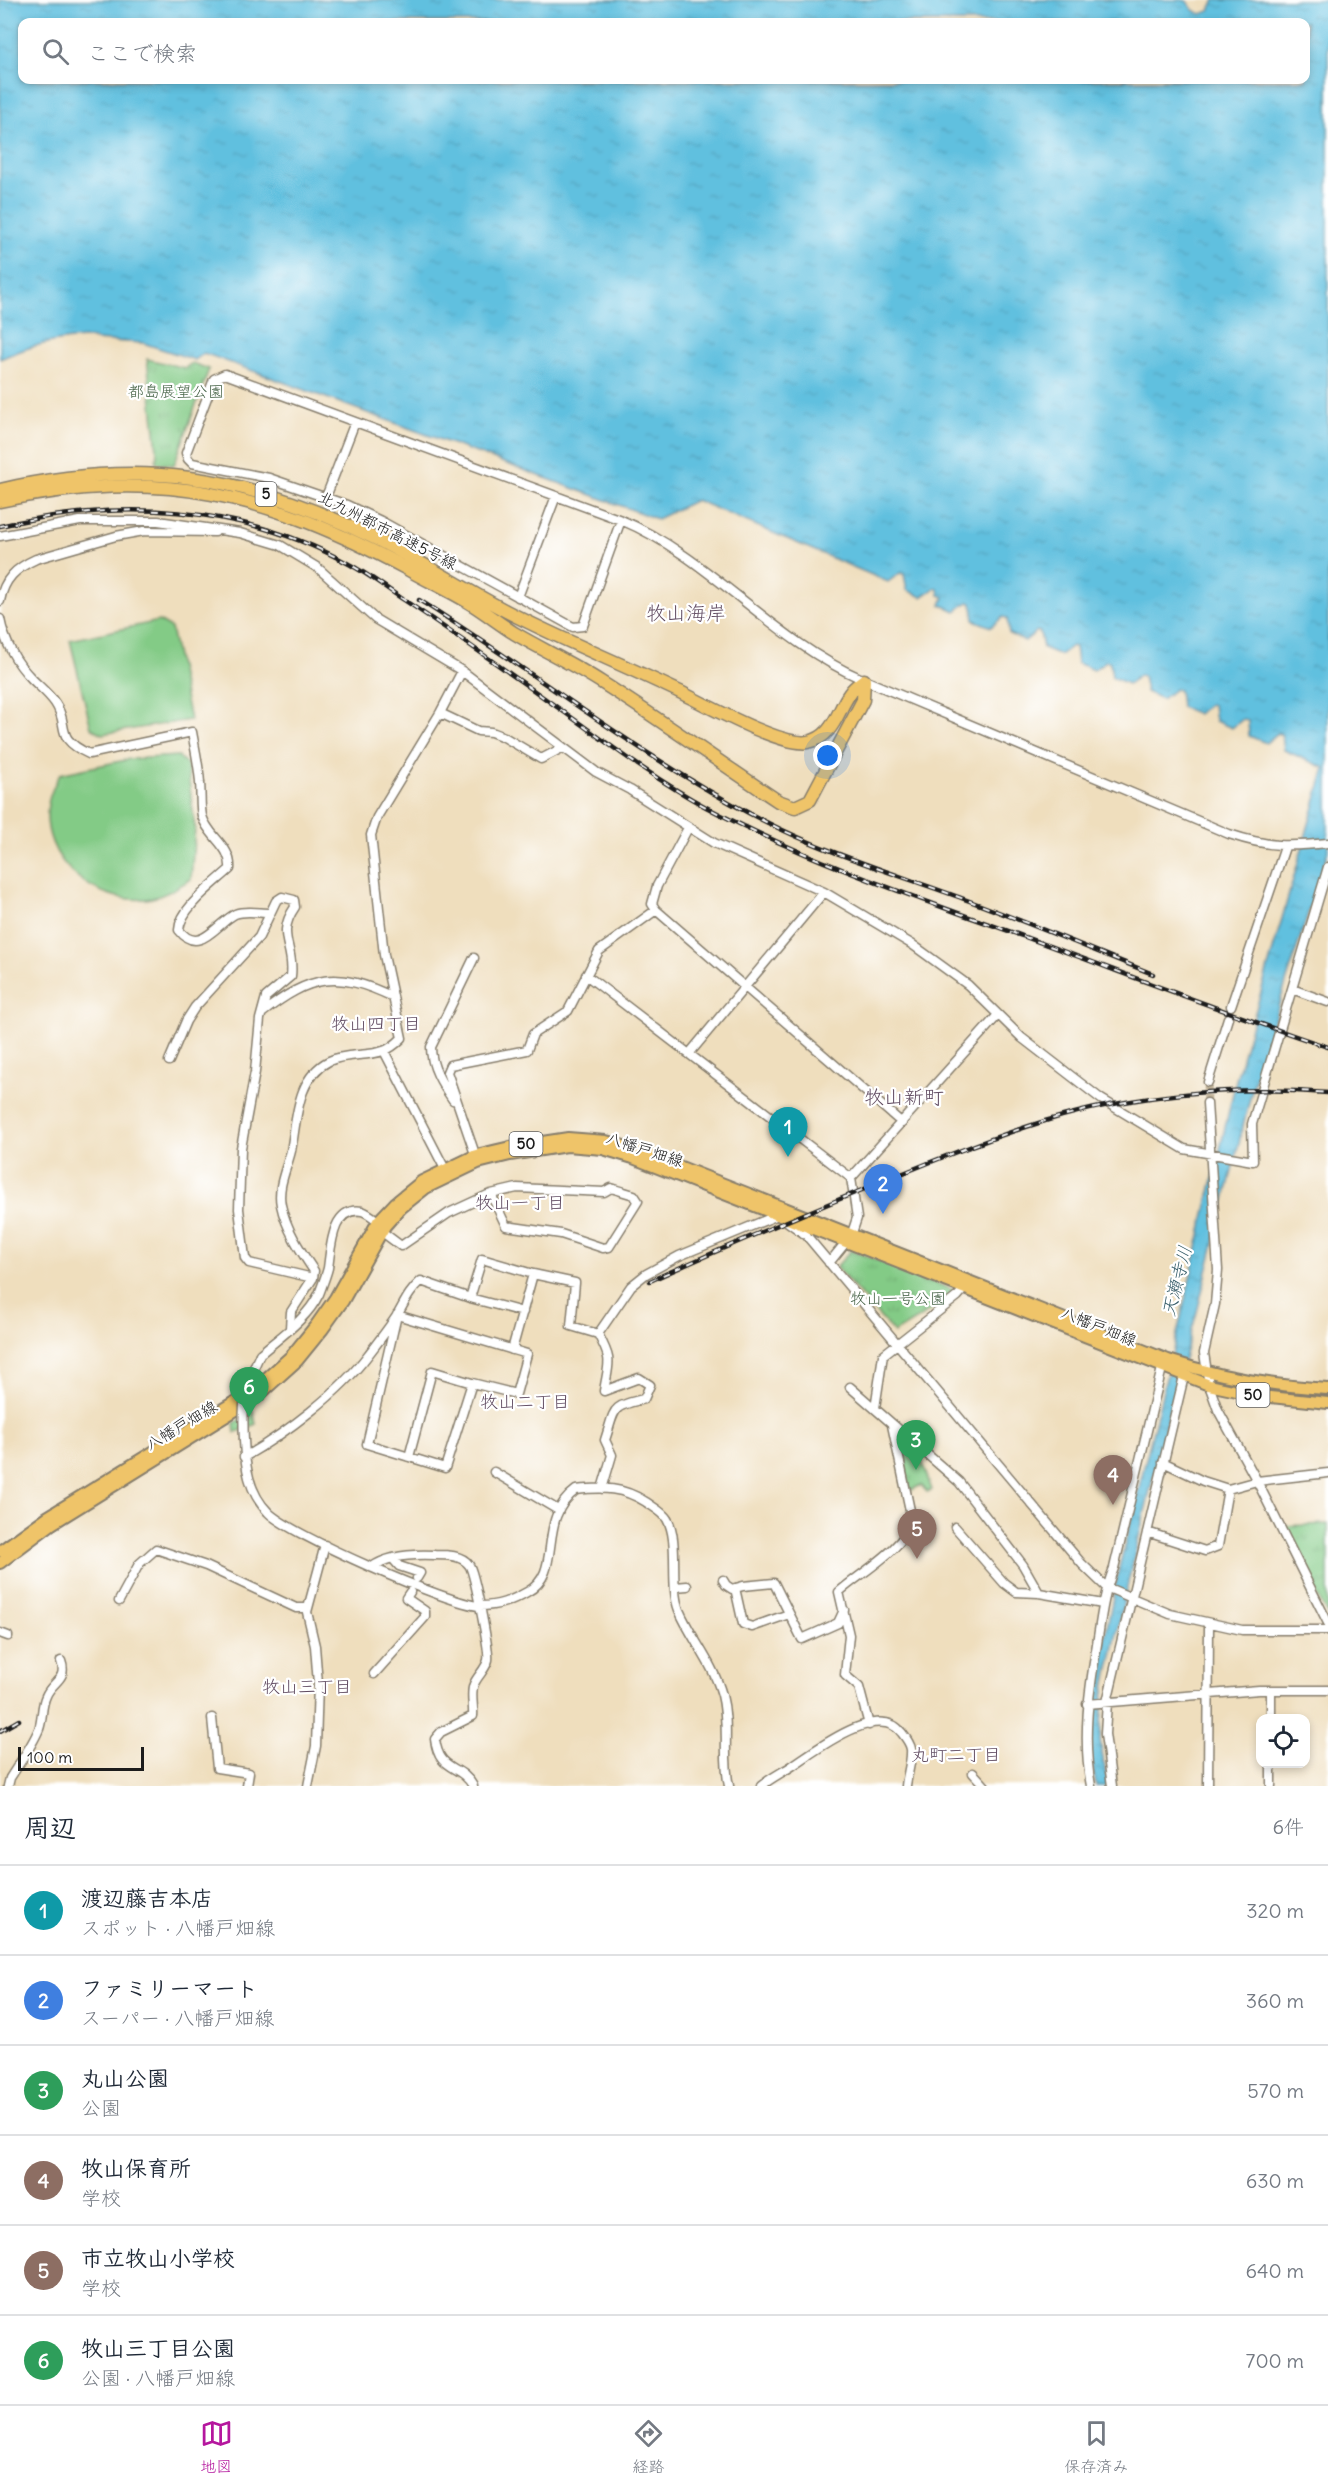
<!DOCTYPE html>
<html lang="ja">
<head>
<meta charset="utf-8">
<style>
	:root { --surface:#fff; --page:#f6f6f7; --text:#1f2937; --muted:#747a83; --line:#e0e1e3; --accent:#b5179e }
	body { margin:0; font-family:Delius,"Klee One",sans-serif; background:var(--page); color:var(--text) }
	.controls { position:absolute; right:18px; bottom:18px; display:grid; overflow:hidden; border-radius:12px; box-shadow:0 3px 9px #0003 }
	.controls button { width:54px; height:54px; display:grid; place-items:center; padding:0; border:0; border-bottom:2px solid var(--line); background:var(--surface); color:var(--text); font:30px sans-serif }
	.scale { position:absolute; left:18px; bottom:15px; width:126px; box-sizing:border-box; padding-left:6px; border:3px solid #1c1c1c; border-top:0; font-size:16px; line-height:21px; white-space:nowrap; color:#1c1c1c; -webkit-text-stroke:4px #fff; paint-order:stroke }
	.you { position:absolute; left:828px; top:756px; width:21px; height:21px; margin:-15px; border:4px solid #fff; border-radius:50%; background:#1a73e8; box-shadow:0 0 0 9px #1a73e833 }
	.badge { display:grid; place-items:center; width:39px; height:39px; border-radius:50%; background:var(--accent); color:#fff; font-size:20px; font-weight:700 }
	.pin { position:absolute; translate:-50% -50px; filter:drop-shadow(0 2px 3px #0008) }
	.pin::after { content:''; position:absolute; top:32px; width:21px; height:18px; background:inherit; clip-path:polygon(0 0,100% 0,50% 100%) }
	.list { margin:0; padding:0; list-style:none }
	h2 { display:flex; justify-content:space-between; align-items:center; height:78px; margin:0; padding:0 24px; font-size:26px }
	h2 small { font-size:20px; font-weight:400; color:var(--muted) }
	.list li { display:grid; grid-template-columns:39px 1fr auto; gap:18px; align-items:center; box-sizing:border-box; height:90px; padding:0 24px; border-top:2px solid var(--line) }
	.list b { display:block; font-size:22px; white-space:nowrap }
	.list p { margin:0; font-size:20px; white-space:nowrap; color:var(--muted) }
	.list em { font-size:20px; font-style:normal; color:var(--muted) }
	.icon { flex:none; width:33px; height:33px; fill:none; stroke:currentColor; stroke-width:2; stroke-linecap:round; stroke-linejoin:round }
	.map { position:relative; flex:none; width:1328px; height:1786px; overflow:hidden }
	.search { position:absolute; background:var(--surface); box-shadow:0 3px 9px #0003; left:18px; right:18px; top:18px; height:66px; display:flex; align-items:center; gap:15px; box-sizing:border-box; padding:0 21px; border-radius:12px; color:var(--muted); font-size:22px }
	.sheet { height:618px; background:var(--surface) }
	nav { display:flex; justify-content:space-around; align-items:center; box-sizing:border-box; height:84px; border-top:2px solid var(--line); background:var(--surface); font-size:16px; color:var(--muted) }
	nav a { display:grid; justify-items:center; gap:3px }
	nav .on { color:var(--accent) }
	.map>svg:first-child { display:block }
	.park { fill:url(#park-tufts); stroke:#507451; stroke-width:1.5 }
	.garden { fill:#83cb86; stroke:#507451; stroke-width:1.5 }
	.water { fill:url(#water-ripples); stroke:#3e6e7e; stroke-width:1.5; fill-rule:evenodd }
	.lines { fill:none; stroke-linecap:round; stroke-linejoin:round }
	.minor-tunnel { stroke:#c5b79d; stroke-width:8; stroke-dasharray:8 4; stroke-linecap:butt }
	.minor-casing { stroke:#867d6c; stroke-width:11 }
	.major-casing { stroke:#867d6c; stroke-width:14 }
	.highway-casing { stroke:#867d6c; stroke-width:15 }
	.minor { stroke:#fff; stroke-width:8 }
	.major { stroke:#efc469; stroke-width:10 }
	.highway { stroke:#efc469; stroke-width:12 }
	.rail-casing { stroke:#1c1c1c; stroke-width:4.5 }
	.rail { stroke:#fff; stroke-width:2; stroke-dasharray:7; stroke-linecap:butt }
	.minor-bridge-casing { stroke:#867d6c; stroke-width:11; stroke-linecap:butt }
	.minor-bridge { stroke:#fff; stroke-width:8 }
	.labels { text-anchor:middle; stroke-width:4.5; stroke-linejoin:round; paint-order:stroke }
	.shield { fill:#fff; stroke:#606060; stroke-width:1.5 }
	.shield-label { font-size:15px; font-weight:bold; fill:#1c1c1c }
	.park-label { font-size:16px; fill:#456246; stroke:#fff }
	.street-label { font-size:16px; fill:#1c1c1c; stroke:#fff }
	.neighbourhood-label { font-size:18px; fill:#624d63; stroke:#fff }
	.water-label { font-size:18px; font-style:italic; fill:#385e6a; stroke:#fff }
	.quarter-label { font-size:20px; fill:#624d63; stroke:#fff }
</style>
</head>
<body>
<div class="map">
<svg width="1328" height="1786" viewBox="0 0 1328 1786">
	<defs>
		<pattern id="park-tufts" width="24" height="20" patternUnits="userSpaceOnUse" patternTransform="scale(1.5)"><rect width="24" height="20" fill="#83cb86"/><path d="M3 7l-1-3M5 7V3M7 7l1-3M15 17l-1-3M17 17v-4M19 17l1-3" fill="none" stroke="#71ae73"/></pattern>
		<pattern id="water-ripples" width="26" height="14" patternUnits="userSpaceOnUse" patternTransform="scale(1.5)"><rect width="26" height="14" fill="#61c0df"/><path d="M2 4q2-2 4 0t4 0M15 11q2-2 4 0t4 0" fill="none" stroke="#54a4bf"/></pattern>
	</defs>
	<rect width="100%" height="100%" fill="#fff"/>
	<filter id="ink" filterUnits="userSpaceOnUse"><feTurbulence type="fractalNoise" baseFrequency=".0167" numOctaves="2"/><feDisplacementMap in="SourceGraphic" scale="12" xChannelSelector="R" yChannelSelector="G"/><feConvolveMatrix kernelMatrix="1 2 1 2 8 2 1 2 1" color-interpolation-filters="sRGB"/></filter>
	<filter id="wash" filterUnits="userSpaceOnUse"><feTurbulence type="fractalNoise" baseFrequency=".008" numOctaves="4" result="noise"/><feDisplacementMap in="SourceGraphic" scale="24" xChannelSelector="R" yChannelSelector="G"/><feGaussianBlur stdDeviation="1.35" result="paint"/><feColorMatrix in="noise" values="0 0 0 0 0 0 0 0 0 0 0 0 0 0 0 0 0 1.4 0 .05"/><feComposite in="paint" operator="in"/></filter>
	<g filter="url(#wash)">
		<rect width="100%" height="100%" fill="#efdebd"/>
		<path class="park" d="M 147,359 L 185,368 L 192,363 L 209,369 L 174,465 L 156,463 L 157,450 Z
			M 851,1250 L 956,1291 L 946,1301 L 894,1333 L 836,1267 Z
			M 253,1411 L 256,1424 L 235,1433 L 234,1423 Z
			M 910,1446 L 920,1456 L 932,1490 L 927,1492 L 921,1485 L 910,1491 L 902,1448 Z
			M 1328,1524 L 1328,1617 L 1283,1526 Z"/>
		<path class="garden" d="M 159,621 L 171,628 L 190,720 L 102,734 L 91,728 L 70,640 Z
			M 178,756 L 187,764 L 195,828 L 191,879 C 176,888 163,897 146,899 C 94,904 39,859 48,804 C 50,793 55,783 60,774 L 130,759 Z"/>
		<path class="water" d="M 0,0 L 1181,0 L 1187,1 L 1193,10 L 1201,14 L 1209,11 L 1215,0 L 1328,0 L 1328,851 L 1253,1086 L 1198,1308 L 1166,1423 L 1127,1587 L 1103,1696 L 1100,1740 L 1108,1786 L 1096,1786 L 1089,1748 L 1091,1708 L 1118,1572 L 1177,1334 L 1237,1076 L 1325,768 L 1284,750 L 1282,735 L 1278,733 L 1266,743 L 1249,736 L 1248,720 L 1243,719 L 1232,728 L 1215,721 L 1213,705 L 1209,704 L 1198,714 L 1181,707 L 1179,690 L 1175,689 L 1162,699 L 1146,692 L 1143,676 L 1140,675 L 1128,684 L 1112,677 L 1110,662 L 1106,661 L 1094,670 L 1077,663 L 1075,647 L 1072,646 L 1060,655 L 1043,648 L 1040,632 L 1037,631 L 1025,641 L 1009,634 L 1007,618 L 1003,617 L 991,627 L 974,620 L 972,603 L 968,602 L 956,611 L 941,605 L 944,597 L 939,595 L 938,589 L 935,588 L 922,597 L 907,590 L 904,574 L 900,573 L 888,582 L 696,500 L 657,519 L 204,353 L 195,360 L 143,343 L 94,340 L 94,338 C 59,338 32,345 0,359 ZM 22,22 L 1306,22 L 1306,80 L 22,80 Z"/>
	</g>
	<g filter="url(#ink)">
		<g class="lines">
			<path class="minor-tunnel" d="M 1207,1103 L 1208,1082"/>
			<g class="minor-casing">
				<path id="minor" d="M 326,497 L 355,422
					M 621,520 L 583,626 L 573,627 L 381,521 L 347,505 L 269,478 L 192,463 L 188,459 L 186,453 L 214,379 L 225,374 L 621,520 C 710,557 771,639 860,678 L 1229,834 C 1268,847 1287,847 1328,843
					M 0,536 L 80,521 L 158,521 L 240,533 L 280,545 L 318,568 L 375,619 L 462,671 L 596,772 L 630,790 L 714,843 L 824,892 L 913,945 L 968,985 L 1022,1038 L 1101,1099 L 1184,1149 L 1253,1161 L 1252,1124 L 1328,867
					M 518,597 L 556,496
					M 0,601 C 4,579 16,568 36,559 L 116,536 L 144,531 L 215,532
					M 0,619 C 4,641 16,663 32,679 C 40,687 49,694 55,703 C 71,726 52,737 89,754 L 192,732 C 195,749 199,766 200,783 C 201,794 200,806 202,816 C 208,837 232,846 230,869 C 214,884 180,908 179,930 C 199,956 216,924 235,914 C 245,910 259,913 269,913
					M 440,713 L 478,731 L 491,732 L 504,737 L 541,759 L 562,748
					M 688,828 L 657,886 L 652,904 L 656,910 L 902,1123
					M 586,975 L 851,1178
					M 1292,989 L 1328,1002
					M 1231,1006 L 1285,847
					M 262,1013 C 311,975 337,970 393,997
					M 384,1051 L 447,1173
					M 689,1054 L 824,892
					M 169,1061 L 186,1021 L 195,1007 L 259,937 L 276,901 L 282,897 L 294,900 L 295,907 C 275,936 295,946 291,976 L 266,997 L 260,1019 L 255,1072 L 241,1148 L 239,1209 L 245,1258 L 249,1263 L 313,1278
					M 1208,1082 L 1228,1018
					M 453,1100 C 442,1084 431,1067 431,1047 L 474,958
					M 1207,1103 L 1218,1270 L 1215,1304 L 1204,1353 L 1209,1385 L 1218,1410 L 1257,1481 L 1328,1623
					M 477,1160 L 447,1072 L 450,1065 L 527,1050 L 533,1034 L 568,1011 L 599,951 L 656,910
					M 381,1231 L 401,1246 L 449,1213 L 488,1195 L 491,1194 L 517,1188 L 604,1192 L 611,1188 L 634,1195 L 638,1201 L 609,1247 L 603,1248 L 561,1234 L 506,1226 L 491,1194
					M 829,1263 L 851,1236 L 857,1218 L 851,1178 L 997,1016
					M 523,1312 L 470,1298 L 482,1259 L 533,1274
					M 397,1315 L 527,1354 L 516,1394 L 472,1383 L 445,1468 L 367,1444 Z
					M 290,1328 L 291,1312 L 313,1278 L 314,1271 C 300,1250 286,1229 281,1205 C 277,1187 287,1168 291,1151 C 297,1120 296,1078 329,1061 C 346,1053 366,1057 383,1051 C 390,1049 397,1043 402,1038 L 384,955 L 371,835 L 377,817 L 440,713 L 462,671
					M 598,1334 L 631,1286 L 646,1274 L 679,1256 L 778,1215 L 806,1235 L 1082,1564 L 1106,1587 L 1170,1614 L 1242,1630 L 1328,1630
					M 512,1350 L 533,1274 L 575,1283 L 571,1326 L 598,1334 C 613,1362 609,1361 604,1391 L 639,1378 L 650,1385 L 644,1399 C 610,1407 616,1407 605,1440 L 612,1455 L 602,1489
					M 260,1354 C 281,1336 307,1319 319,1294 C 322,1286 326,1276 328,1268 C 331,1249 331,1206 362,1211 C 369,1213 376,1220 382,1224
					M 850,1387 L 959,1482 L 1023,1565 L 1039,1593
					M 875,1408 L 883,1355 L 958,1296 L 964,1289
					M 244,1440 C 245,1466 249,1493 268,1512 C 288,1534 450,1605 480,1606 C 498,1606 511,1601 527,1592 C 565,1572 535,1520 576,1490 C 603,1487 623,1487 646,1502 C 653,1507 663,1512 667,1519 C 680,1540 669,1585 679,1610 C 692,1640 713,1663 722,1695 C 730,1726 722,1756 729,1786
					M 244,1457 C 285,1434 340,1392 368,1355 C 378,1342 389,1328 398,1314 C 406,1300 409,1292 421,1281 L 470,1298
					M 409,1457 L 432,1371 L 472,1383
					M 1163,1462 L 1203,1481 L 1228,1489 L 1257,1481 L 1328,1473
					M 494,1472 L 558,1510
					M 955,1527 L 1004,1583 L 1016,1592 L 1039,1593 L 1103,1604
					M 1147,1532 L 1205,1551 L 1218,1546 L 1228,1489
					M 393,1559 L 399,1566 L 420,1573 L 417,1578
					M 372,1567 C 389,1555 415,1554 435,1555 C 447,1555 462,1555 469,1565 C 474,1571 490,1652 488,1660 C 486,1669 478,1675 474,1684 C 470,1693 474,1706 473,1716 L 441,1732 L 435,1739 C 439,1773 460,1763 473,1786
					M 723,1580 L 726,1585 L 732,1589 L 743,1586 L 774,1583 L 802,1639 L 838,1623 L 844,1610
					M 675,1587 L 687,1586
					M 735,1588 L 743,1624 L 752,1627 L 789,1614
					M 119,1601 L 139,1564 L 156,1549 L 206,1566 L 296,1608 L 308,1608
					M 0,1633 L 8,1636
					M 374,1674 L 425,1617 L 425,1611 L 406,1598 L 410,1592
					M 1271,1690 L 1271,1718
					M 1087,1704 L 1259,1690 L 1328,1690
					M 212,1718 L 217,1768 L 249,1773 L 247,1786
					M 869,1725 L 859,1687 L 845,1675 L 849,1635 L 839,1592 C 860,1573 906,1548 912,1520 L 892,1425
					M 1271,1764 L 1271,1786
					M 973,1773 L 985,1786
					M 8,1786 L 10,1778 C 20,1762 32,1746 39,1729 C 43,1718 41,1706 46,1696 C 52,1681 68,1680 61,1661
					M 308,1786 L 316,1746 L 318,1684 L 315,1646 L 307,1612 L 325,1545
					M 761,1786 C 771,1778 781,1773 792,1766 C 815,1751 878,1701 902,1733 C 906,1738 910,1743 911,1749 C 912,1761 907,1775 906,1786
					M 1091,1786 C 1082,1737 1089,1692 1097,1644 C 1101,1618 1104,1592 1114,1568 L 1162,1368
					M 1112,1786 L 1105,1734 L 1107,1702 L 1184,1376
					M 1208,1786 L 1209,1624"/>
			</g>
			<g class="major-casing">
				<path id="major" d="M 0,1551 L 47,1517 L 252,1391 L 291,1356 L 316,1325 L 335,1298 L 378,1221 L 395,1203 L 422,1181 L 476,1155 L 510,1147 L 568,1138 L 606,1141 L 638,1150 L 1168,1360 C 1219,1377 1274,1386 1328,1389
					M 0,1563 L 52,1524 L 257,1397 L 297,1361 L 323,1329 L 343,1301 L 385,1226 L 401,1208 L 426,1188 L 478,1163 L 510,1155 L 567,1146 L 603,1149 L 633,1158 L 1209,1385 L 1260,1396 L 1328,1403"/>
			</g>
			<g class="highway-casing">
				<path id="highway" d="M 0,490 C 137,458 246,474 372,537 C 417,559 461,587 506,611 C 562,640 622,664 680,692 C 706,705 782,747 808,742 C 834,737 837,711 850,693 C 853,688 859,684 864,680
					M 0,501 C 160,467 267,493 409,570 C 430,582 453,592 473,605 C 487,614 500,624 514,633 C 543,650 573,664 601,682 C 661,720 719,762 778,801 L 795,807 L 810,800 L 863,700 L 864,680"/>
			</g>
			<use href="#minor" class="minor"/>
			<use href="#major" class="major"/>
			<use href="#highway" class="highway"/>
			<g class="rail-casing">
				<path id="rail" d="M 0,526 C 118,499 241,504 349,564 C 368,574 386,588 404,600 C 463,639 520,681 578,722 C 619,752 661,783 706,807 C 808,861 917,898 1025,937 C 1126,974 1226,1013 1328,1047
					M 419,600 C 535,672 640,757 762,820 C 826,853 896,874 964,899 C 1027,922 1090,949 1153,974
					M 650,1281 C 720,1249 791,1219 862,1190 C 923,1165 983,1140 1045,1121 C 1135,1094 1234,1085 1328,1093
					M 0,1731 L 19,1720"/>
			</g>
			<use href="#rail" class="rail"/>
			<g class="minor-bridge-casing">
				<path id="minor-bridge" d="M 244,1440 C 242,1403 244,1388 260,1354"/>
			</g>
			<use href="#minor-bridge" class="minor-bridge"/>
		</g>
	</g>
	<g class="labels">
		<g class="shield">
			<rect x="255.5" y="482" width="21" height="24" rx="4.5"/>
			<rect x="509.5" y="1132" width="33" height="24" rx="4.5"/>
			<rect x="1236.5" y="1383" width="33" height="24" rx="4.5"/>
		</g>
		<g class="shield-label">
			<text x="266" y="499">5</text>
			<text x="526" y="1149">50</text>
			<text x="1253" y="1400">50</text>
		</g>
		<g class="park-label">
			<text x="176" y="397">都島展望公園</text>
			<text x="898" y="1304">牧山一号公園</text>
		</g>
		<g class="street-label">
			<text transform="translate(388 530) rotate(27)" y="6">北九州都市高速5号線</text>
			<text transform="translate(645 1149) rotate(18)" y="6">八幡戸畑線</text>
			<text transform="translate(1099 1326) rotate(22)" y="6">八幡戸畑線</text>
			<text transform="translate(181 1425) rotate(-31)" y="6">八幡戸畑線</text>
		</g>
		<g class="neighbourhood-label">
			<text x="376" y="1030">牧山四丁目</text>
			<text x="520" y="1209">牧山一丁目</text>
			<text x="525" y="1408">牧山二丁目</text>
			<text x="307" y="1693">牧山三丁目</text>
			<text x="956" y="1761">丸町二丁目</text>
		</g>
		<g class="water-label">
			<text transform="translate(1177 1281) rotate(-76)" y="6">天瀬寺川</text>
		</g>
		<g class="quarter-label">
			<text x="686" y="620">牧山海岸</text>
			<text x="904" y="1104">牧山新町</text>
		</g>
	</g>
</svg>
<div class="controls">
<button><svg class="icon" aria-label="locate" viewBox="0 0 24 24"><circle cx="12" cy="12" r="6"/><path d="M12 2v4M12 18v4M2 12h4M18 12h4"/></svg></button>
</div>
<div class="scale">100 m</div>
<div class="you"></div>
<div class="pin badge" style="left:788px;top:1157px;background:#0f9aa8">1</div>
<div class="pin badge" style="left:883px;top:1214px;background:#3f7fe0">2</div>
<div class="pin badge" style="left:916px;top:1470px;background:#2e9e5b">3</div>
<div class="pin badge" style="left:1113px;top:1505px;background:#8d6e63">4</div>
<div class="pin badge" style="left:917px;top:1559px;background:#8d6e63">5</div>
<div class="pin badge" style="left:249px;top:1417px;background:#2e9e5b">6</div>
<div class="search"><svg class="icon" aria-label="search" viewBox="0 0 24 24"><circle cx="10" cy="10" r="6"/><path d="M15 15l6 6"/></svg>ここで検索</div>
</div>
<section class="sheet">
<h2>周辺<small>6件</small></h2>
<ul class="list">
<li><span class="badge" style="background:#0f9aa8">1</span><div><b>渡辺藤吉本店</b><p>スポット · 八幡戸畑線</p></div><em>320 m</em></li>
<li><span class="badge" style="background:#3f7fe0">2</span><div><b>ファミリーマート</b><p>スーパー · 八幡戸畑線</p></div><em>360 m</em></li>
<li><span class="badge" style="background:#2e9e5b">3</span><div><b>丸山公園</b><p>公園</p></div><em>570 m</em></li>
<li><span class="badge" style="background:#8d6e63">4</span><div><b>牧山保育所</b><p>学校</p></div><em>630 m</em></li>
<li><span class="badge" style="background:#8d6e63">5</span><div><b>市立牧山小学校</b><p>学校</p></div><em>640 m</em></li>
<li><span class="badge" style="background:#2e9e5b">6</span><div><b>牧山三丁目公園</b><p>公園 · 八幡戸畑線</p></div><em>700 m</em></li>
</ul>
</section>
<nav>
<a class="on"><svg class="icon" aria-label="map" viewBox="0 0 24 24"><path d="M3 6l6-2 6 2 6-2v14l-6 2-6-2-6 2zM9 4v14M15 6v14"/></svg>地図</a>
<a><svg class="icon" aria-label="directions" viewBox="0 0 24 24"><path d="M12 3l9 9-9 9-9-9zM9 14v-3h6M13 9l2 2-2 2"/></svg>経路</a>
<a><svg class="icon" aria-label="saved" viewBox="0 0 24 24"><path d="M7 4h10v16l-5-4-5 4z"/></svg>保存済み</a>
</nav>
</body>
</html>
